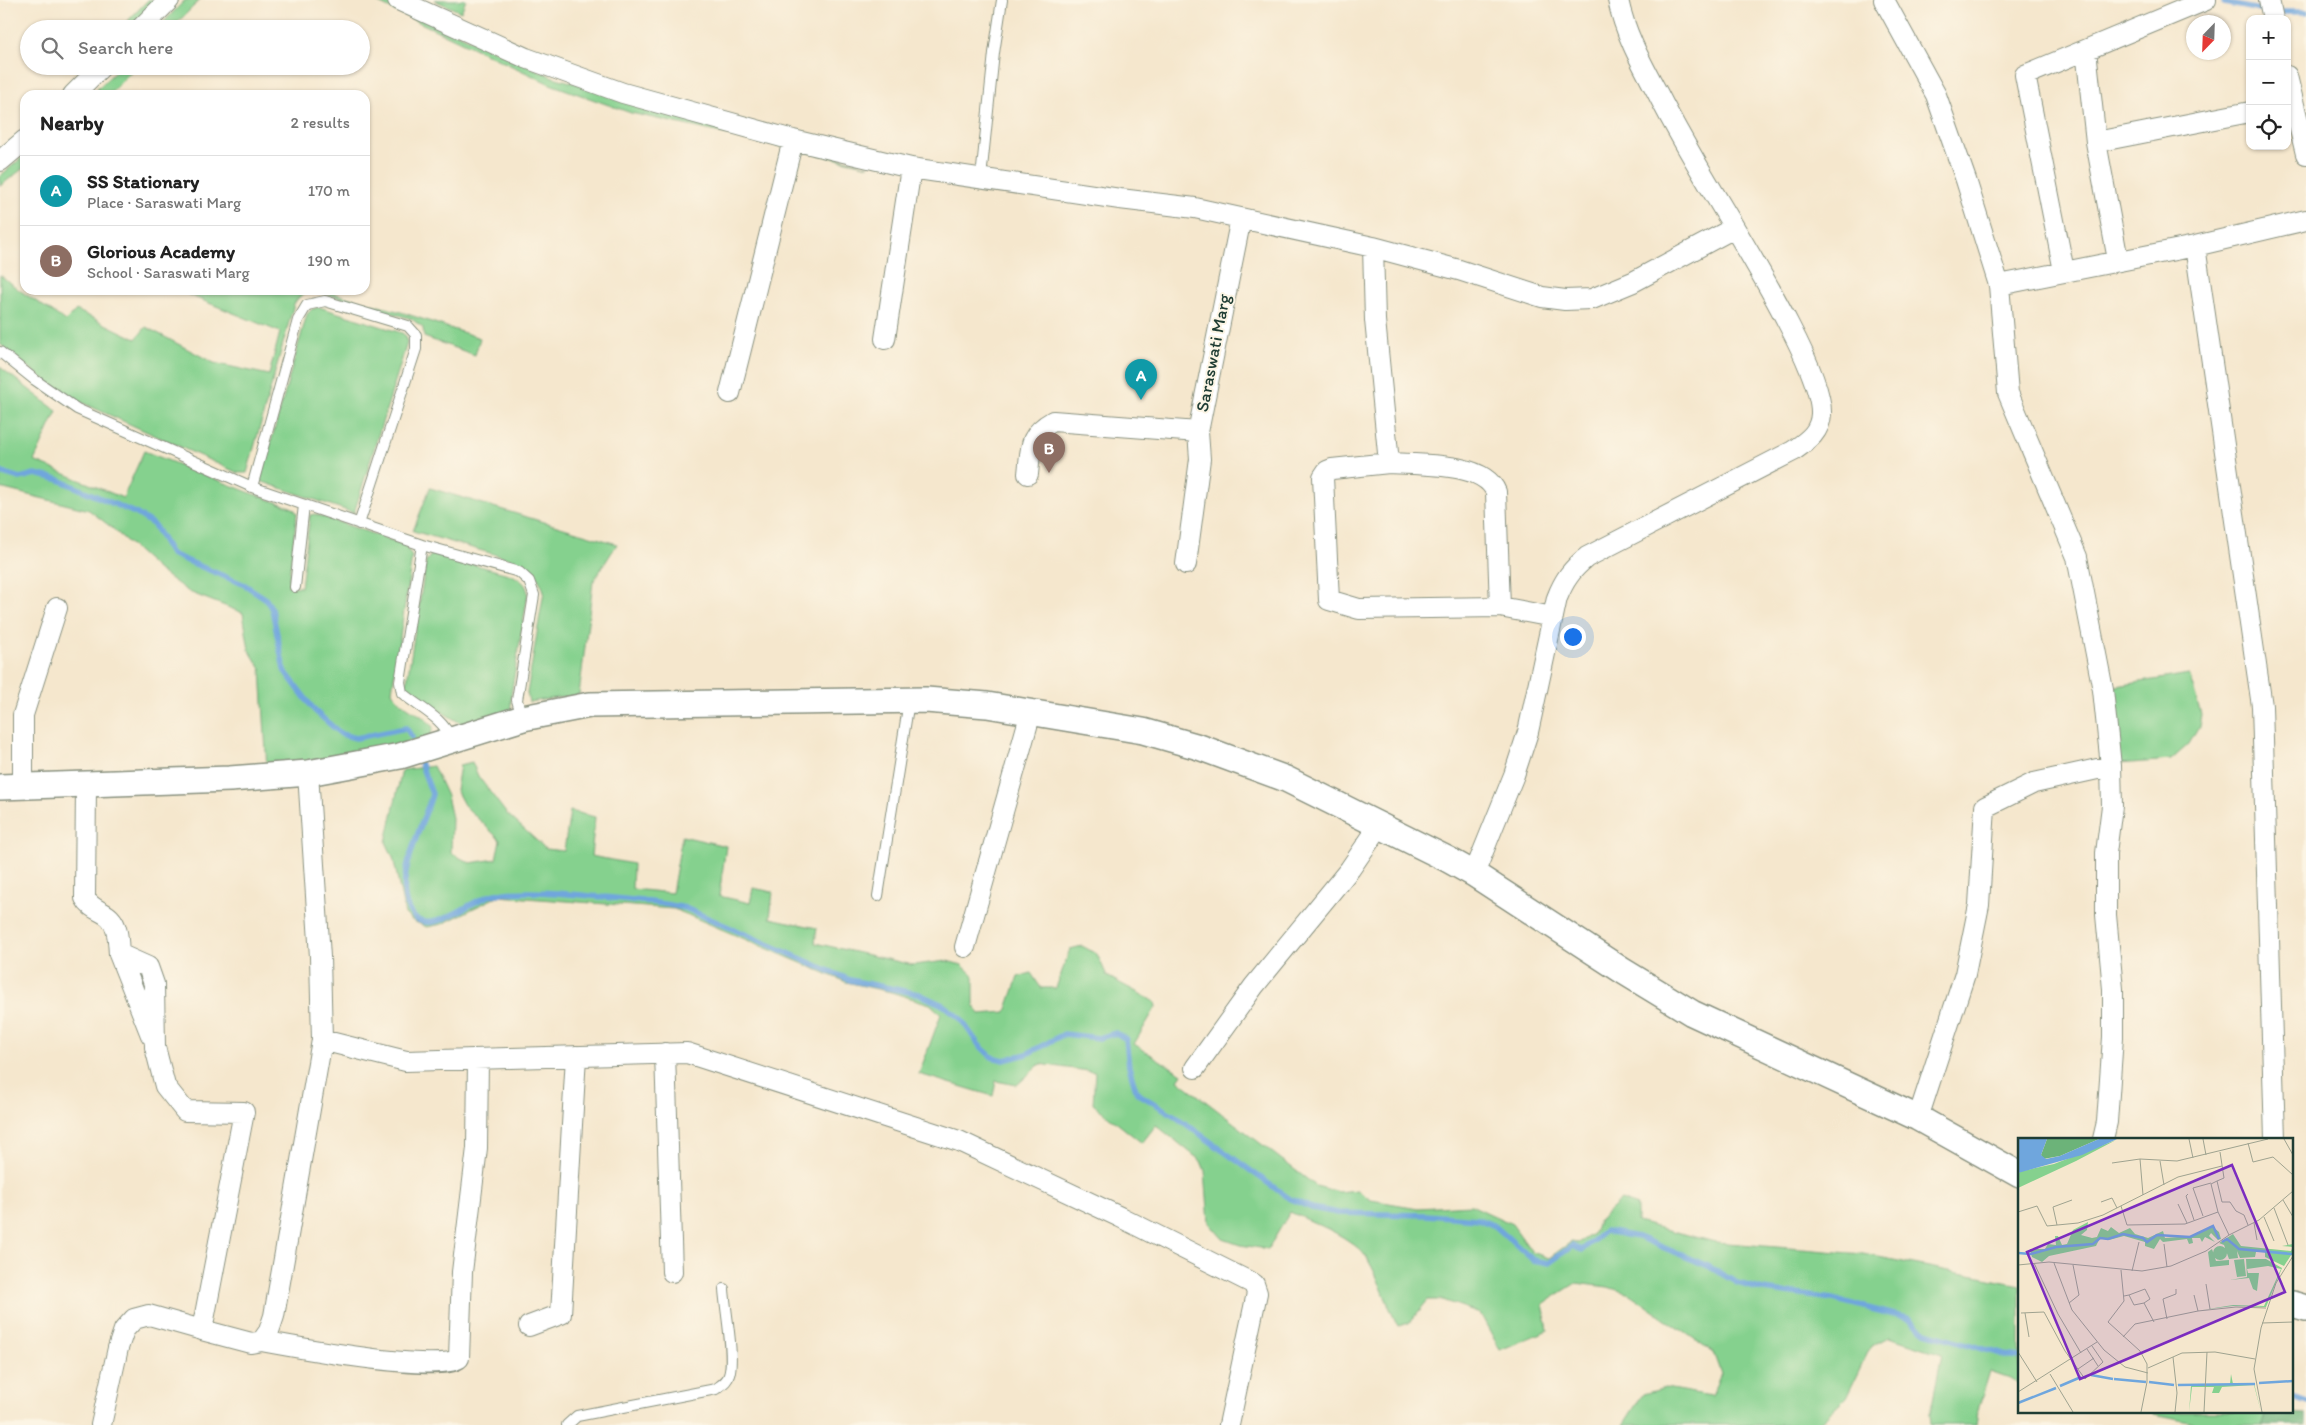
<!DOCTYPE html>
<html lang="en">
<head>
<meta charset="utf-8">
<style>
	:root { --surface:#fff; --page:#f2f2f2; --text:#222; --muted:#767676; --line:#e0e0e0; --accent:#111827 }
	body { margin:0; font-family:Itim,sans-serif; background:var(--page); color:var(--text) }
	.controls { position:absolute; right:15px; top:15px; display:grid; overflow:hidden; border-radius:10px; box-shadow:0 1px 4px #0004 }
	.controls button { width:45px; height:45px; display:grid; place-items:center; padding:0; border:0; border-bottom:1px solid var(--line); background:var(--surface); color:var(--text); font:25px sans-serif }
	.compass { position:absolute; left:2186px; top:15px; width:45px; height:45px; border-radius:50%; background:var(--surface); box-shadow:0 1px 4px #0004; rotate:203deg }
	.you { position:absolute; left:1572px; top:636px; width:18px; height:18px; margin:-12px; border:4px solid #fff; border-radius:50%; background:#1a73e8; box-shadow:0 0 0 8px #1a73e833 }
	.badge { display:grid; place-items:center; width:32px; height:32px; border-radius:50%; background:var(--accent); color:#fff; font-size:16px; font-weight:700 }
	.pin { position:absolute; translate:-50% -41px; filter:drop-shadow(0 1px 2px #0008) }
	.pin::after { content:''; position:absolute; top:26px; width:18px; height:15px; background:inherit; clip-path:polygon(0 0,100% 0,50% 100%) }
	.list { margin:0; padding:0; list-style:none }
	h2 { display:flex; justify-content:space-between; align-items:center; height:65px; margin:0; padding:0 20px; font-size:21px }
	h2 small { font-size:16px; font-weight:400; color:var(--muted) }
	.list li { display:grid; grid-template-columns:32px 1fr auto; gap:15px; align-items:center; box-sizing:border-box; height:70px; padding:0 20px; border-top:1px solid var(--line) }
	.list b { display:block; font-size:19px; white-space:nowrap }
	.list p { margin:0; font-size:16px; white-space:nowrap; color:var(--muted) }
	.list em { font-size:16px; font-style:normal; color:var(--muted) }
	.icon { flex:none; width:28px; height:28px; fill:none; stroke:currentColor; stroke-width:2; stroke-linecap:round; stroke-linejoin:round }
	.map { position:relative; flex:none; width:2306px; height:1425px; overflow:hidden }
	.search { position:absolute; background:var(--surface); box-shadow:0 1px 4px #0004; left:20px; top:20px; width:350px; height:55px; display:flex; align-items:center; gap:12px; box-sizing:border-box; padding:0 18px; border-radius:28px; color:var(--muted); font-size:19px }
	.panel { position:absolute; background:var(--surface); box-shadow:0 1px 4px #0004; left:20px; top:90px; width:350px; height:205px; border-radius:15px }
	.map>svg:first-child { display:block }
	.green { fill:#85d18e; stroke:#528761 }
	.forest { fill:#6cb379; stroke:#467856 }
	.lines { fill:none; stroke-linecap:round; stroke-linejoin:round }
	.stream { stroke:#6fa6dd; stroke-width:5.5 }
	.service-casing { stroke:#8a9280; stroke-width:12 }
	.minor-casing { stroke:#8a9280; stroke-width:22 }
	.tertiary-casing { stroke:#8a9280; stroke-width:28 }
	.service { stroke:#fff; stroke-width:10 }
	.minor { stroke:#fff; stroke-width:20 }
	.tertiary { stroke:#fff; stroke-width:25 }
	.labels { text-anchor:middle; stroke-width:4; stroke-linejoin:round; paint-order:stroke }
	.street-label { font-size:18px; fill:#1f3d34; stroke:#fcf5e5 }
	.inset-river { fill:none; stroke:#6fa6dd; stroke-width:2.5 }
	.inset-road { fill:none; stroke:#9fa390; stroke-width:1 }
	.view { fill:#7b2cbf; fill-opacity:0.15; stroke:#7b2cbf; stroke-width:2.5 }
	.inset-edge { fill:none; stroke:#1f3d34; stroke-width:2.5 }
</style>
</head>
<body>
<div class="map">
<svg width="2306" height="1425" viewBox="0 0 2306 1425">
	<rect width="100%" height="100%" fill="#fcf5e5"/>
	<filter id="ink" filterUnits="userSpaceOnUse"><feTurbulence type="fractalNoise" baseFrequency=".02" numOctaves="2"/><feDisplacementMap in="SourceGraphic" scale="10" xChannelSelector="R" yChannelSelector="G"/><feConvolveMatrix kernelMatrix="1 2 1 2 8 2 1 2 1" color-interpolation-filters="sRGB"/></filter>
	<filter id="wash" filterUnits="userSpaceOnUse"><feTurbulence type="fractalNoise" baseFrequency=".0096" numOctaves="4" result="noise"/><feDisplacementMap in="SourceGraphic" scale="20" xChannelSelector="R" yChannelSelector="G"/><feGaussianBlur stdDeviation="1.12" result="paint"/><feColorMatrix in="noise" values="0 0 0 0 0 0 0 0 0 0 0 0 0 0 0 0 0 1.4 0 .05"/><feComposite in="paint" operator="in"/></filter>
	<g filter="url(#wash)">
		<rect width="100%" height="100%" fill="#f5e7cd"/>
		<path class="green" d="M 148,0 L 159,0 L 131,29 L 120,29 Z
			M 185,0 L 200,0 L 171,29 L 157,29 Z
			M 372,0 L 382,0 L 553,77 L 869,166 L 631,113 L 550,84 Z
			M 434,0 L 466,0 L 461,12 Z
			M 121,66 L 136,66 L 109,95 L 91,95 Z
			M 25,155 L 25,167 L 0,186 L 0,176 Z
			M 0,275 L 19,290 L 66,321 L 76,310 L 136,339 L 146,327 L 214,363 L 269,375 L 280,332 L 177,290 L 321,290 L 401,312 L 480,338 L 475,355 L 424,337 L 423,328 L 412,319 L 319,292 C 306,291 301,293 294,304 L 247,473 L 238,473 L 74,399 C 48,383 23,364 0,344 Z
			M 319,307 L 402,333 L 406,336 L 407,343 L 354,513 L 260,481 L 307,314 L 312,309 Z
			M 0,367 L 57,411 L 34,461 L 123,498 L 144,451 L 248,492 L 293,508 L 297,513 L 288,586 L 301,587 L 310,515 L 315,514 L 405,545 L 412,557 L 392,691 C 400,708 422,712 433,727 L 430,738 L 267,769 L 261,669 L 249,650 L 243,613 L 189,592 L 157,569 L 111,527 L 89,510 L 0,488 Z
			M 430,488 L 617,544 L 593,582 L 579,695 L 529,702 L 527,693 L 544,591 C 539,578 534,570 521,562 L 413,531 Z
			M 436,554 L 512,575 C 521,580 526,583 528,593 L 511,695 L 511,710 L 462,724 L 415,696 L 406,687 L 426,562 L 430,556 Z
			M 2189,674 L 2201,714 L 2199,727 L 2189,744 L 2171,760 L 2119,764 L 2111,687 Z
			M 472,762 L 478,776 L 506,813 L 546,849 L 564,851 L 570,811 L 595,817 L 591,856 L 633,864 L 632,889 L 672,893 L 682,836 L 726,846 L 719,896 L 750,903 L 753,888 L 773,892 L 770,918 L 817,928 L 815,943 L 913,965 L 947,961 L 962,965 L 974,976 L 974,1006 L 980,1014 L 1006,1012 L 1018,977 L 1031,973 L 1041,988 L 1056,988 L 1070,949 L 1082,946 L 1097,954 L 1107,976 L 1155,1002 L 1156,1007 L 1134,1044 L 1182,1074 L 1178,1080 L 1316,1186 L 1339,1192 L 1357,1190 L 1371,1200 L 1418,1208 L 1471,1205 L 1512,1224 L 1532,1252 L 1549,1258 L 1571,1242 L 1578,1243 L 1594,1233 L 1598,1221 L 1621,1200 L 1637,1206 L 1637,1222 L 1715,1242 L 1863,1254 L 2020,1285 L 2020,1385 L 2010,1378 L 1990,1371 L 1978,1410 L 1976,1425 L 1931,1425 L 1930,1414 L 1942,1354 L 1889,1337 L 1871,1346 L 1846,1398 L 1817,1425 L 1623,1425 L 1643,1394 L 1665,1388 L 1711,1396 L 1721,1374 L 1713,1352 L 1630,1294 L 1608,1287 L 1576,1283 L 1543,1304 L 1548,1330 L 1500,1350 L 1480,1313 L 1443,1300 L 1428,1300 L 1409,1323 L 1398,1326 C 1387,1305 1380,1280 1368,1260 C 1356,1238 1312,1222 1290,1212 L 1268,1249 L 1240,1245 L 1223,1239 L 1209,1223 L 1205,1171 L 1201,1161 L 1156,1125 L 1142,1143 L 1093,1104 L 1095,1072 L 1040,1064 L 1017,1085 L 996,1081 L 993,1096 L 919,1074 L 941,1014 L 930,1004 L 891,992 L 846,982 L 674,909 L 498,896 L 442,924 L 427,927 L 413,921 L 405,914 L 393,857 L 386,842 L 402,770 L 433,766 L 447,796 L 452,818 L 451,853 L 470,863 L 496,859 L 500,840 L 464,805 L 456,790 L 460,765 Z
			M 2155,1411 L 2269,1411 L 2263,1425 L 2207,1425 L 2154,1414 Z"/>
		<path class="forest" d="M 2269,1411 L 2306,1413 L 2306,1425 L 2263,1425 Z"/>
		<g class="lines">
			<path class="stream" d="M 2224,3 L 2265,11
				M 2283,12 L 2306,12
				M 0,472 L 20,478 L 35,474 L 57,479 L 137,514 L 154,525 L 171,554 L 245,585 L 265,598 L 272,609 L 284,670 L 315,711 L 341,734 L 356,738 L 406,728 L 412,737
				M 420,762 L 432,794 C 424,824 388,888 413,916 C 433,938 474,896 496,894 C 528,890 559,893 591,896 C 623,899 654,901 685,908 L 850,980 L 919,994 L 943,1005 L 960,1018 L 979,1045 L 992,1057 L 1004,1060 L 1027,1054 L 1064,1034 L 1099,1038 L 1116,1033 L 1126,1039 L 1129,1067 L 1137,1093 L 1172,1114 L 1290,1199 L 1312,1208 L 1338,1213 L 1426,1215 L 1478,1219 L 1495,1226 L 1533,1260 L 1549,1263 L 1572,1246 L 1582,1250 L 1605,1231 L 1638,1237 L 1708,1266 L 1737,1283 L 1763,1290 L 1833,1299 L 1910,1319 L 1926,1332 L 2004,1355 L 2020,1357
				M 2292,1397 L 2306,1402"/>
		</g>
	</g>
	<g filter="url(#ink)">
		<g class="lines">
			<g class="service-casing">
				<path id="service" d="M 981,178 L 994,53 L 1002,0
					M 0,352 L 35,380 L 77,409 L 252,487 L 422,545 L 519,572 L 529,581 L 534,595 L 517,700 L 522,718
					M 252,487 L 298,320 L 307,305 L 325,301 L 408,326 L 416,335 L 416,349 L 359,524
					M 422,545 L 400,682 L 402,693 C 421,709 442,717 452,740
					M 295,587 L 304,505
					M 878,896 L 909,701
					M 567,1425 L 577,1416 L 716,1389 C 722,1384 727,1382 729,1375 C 735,1358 725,1308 724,1289"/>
			</g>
			<g class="minor-casing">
				<path id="minor" d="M 398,0 L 526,58 L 623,93 L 793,140 L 911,168 L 1120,199 L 1195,208 L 1373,247 L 1459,270 L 1542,297 L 1565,300 L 1592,299 L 1633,282 L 1734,228
					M 1884,0 L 1936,95 L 1966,180 L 1999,285 L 2008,393 L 2077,557 L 2103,690 L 2111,766 L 2112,806 L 2106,853 L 2106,915 L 2113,989 L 2113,1037 L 2107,1122 L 2103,1139
					M 2269,0 L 2273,19
					M 140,29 L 169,0
					M 2086,50 L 2096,142 L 2118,260
					M 2287,76 L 2306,154
					M 73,95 L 102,66
					M 2096,142 L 2250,112
					M 0,161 L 25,140
					M 2195,246 L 2262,706 L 2275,1139
					M 1373,247 L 1375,320 L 1389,463 C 1417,465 1484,461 1496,492 L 1500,607 L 1553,617
					M 2064,271 L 2025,75 L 2206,0
					M 1999,285 L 2195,246 L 2306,220
					M 885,339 L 911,168
					M 730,393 L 793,140
					M 1389,463 L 1332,469 L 1327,471 L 1323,477 L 1329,600 L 1359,609 L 1500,607
					M 1028,474 C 1031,448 1028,435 1053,421 L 1198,432 L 1241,218
					M 1186,564 L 1200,459 L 1198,432
					M 308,773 L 320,957 L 322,1040 L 406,1061 L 687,1053 L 959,1141 L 1120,1217 L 1254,1284 L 1257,1293 L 1229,1425
					M 23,785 L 23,715 L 57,608
					M 86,785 L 85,898 C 91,910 102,910 110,918 C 119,927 118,943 119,954 L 148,967 L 154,984 L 155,1047 L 165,1086 L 185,1111 L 244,1112 L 202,1330 L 149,1315 L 134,1319 L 124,1330 L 118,1348 L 101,1425
					M 1474,874 L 1514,775 L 1528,732 L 1557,598 C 1564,580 1572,569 1587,557 L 1793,451 C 1807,441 1820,433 1821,414 C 1822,391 1800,346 1789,325 C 1749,246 1698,173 1658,94 C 1642,64 1625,34 1618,0
					M 965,947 L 1031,712
					M 119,954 L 151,1035
					M 665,1053 L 672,1272
					M 1195,1068 L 1254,986 L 1350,869 L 1380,825
					M 1918,1118 L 1965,974 L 1979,905 L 1985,807 L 2034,783 L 2111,766
					M 529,1326 L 561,1314 L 576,1056
					M 202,1330 L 251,1343 L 262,1341 L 269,1331 L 274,1316 L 322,1040
					M 262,1341 C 289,1346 445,1375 459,1358 L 462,1272 L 477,1148 L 478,1059"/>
			</g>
			<g class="tertiary-casing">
				<path id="tertiary" d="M 0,787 L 230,779 L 308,773 L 400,756 L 523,718 L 590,705 L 926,700 L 987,705 L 1143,731 L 1199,747 L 1286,779 L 1447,859 L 1474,874 L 1623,971 L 1692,1013 L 1918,1118 L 2020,1175
					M 2292,1304 L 2306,1308"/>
			</g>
			<use href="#service" class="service"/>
			<use href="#minor" class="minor"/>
			<use href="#tertiary" class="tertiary"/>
		</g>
	</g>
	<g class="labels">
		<g class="street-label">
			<text transform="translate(1213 353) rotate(-79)" y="6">Saraswati Marg</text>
		</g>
	</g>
	<g transform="translate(2018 1138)">
		<rect width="275" height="275" fill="#f5e7cd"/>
		<path d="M 98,2 L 58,23 L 0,50 L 0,35 L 4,33 L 36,26 ZM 70,84 L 69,92 L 63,97 L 74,100 L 79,99 L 83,90 L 90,93 L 93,89 L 101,95 L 112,90 L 117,96 L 130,100 L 145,93 L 147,100 L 173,98 L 194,88 L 201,94 L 203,101 L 200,102 L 193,95 L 191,98 L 197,104 L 187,99 L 184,104 L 182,100 L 174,100 L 175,105 L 171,106 L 169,101 L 145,104 L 142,101 L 136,111 L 127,108 L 127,104 L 106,98 L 91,102 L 82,100 L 78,108 L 31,118 L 24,124 L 14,119 L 12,111 L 27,111 L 30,106 L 38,107 L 37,98 L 40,98 L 44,107 L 49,106 L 55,92 ZM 215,96 L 223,108 L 273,113 L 275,109 L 264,108 L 275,106 L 275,114 L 266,128 L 247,119 L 247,114 L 238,114 L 237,119 L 222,120 L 219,113 L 220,120 L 211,121 L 206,107 L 201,105 ZM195 115a7 7 0 1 1 14 0a7 7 0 1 1-14 0ZM 194,111 L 198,123 L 211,122 L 211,127 L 192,129 L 190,114 ZM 226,121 L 228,138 L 219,139 L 216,122 ZM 228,121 L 248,121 L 264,130 L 248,169 L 215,168 L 184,172 L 215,167 L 246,168 L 263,131 L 250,128 L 229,131 L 230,135 L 241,135 L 239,153 L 235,151 L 231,140 L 212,142 L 229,139 ZM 213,236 L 215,246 L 236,245 L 243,274 L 236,247 L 204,249 L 201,255 L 194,255 L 196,249 L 174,249 L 171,274 L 173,248 L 158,246 L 212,246 Z" fill="#85d18e"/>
		<path d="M 29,1 L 81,1 L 42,18 L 25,21 L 23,17 Z" fill="#6cb379"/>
		<path d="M 0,1 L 29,1 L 23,17 L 28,21 L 42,18 L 81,1 L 99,1 L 64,17 L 0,35 Z" fill="#6fa6dd"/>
		<path class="inset-river" d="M 204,104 L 209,101 L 221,111 L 274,116M 0,115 L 13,116 L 38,109 L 75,106 L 82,100 L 90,101 L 105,96 L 125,100 L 129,104 L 139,97 L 172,99 L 195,88 L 201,101M 73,237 L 95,241M 96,241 L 128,244M 131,244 L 156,247M 241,245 L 275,243M 160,247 L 237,246M 42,248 L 63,239M 0,265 L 38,250"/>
		<path class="inset-road" d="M 171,1 L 175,20M 185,1 L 188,17M 266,1 L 275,17M 230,5 L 235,24 L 255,19 L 275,37M 202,14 L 206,40 L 199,43 L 204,64 L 212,64 L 218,73 L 226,77 L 230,87M 142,23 L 146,47M 94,25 L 122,21M 199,43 L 193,46 L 200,74M 170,56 L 168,58 L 176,82M 125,57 L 122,21 L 159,23 L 250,1M 265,62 L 275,79M 83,64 L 94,60 L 99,70M 160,66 L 169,85M 103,68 L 109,87 L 167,86 L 200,74 L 211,97M 256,70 L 270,107M 0,74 L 19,68 L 29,88 L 60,85 L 85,77 L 160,39 L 204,28M 185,78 L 175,50 L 193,45M 246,79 L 256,103M 236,85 L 239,102M 39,87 L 35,69 L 54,62M 146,106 L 149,129M 16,125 L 40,176 L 63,215M 36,125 L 54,172 L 86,212 L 107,229 L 130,235M 0,127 L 31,124 L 124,133 L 153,128 L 188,113 L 211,97 L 241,82 L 275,53M 103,132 L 106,163 L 90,184 L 122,213 L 129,226 L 129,244 L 123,274M 114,133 L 121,104M 188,146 L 192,171M 111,157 L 127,151 L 132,161 L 126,165M 176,157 L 180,173M 106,158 L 111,157 L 116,167 L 126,165 L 136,184M 51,165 L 61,157 L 55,127M 3,175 L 26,174 L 47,213 L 67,241 L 85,224 L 74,208M 7,175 L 11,199M 149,181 L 145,161 L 158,156 L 158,151M 244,185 L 275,184M 105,199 L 117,186 L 180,173 L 218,169 L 248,170M 69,211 L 80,228M 0,214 L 19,244M 155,219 L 159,255 L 157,274M 130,230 L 164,215 L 197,214 L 237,221M 60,231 L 76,220M 32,236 L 55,274M 0,254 L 79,204M 186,274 L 189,214M 244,274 L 236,231 L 243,190 L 258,145 L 275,118"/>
		<path class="view" d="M 214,27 L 267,154 L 62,241 L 9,114 Z"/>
		<rect width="275" height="275" class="inset-edge"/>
	</g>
</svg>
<div class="controls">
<button>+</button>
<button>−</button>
<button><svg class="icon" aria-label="locate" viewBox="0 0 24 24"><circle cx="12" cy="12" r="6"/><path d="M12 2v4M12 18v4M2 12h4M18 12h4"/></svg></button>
</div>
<svg class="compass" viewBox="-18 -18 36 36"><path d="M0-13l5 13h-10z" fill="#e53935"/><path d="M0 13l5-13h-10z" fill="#767676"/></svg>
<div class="you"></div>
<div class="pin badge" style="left:1141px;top:400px;background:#0f9aa8">A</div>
<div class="pin badge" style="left:1049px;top:473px;background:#8d6e63">B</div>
<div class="search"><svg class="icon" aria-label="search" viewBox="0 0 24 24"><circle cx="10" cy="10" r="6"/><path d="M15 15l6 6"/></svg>Search here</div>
<section class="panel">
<h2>Nearby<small>2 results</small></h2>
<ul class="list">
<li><span class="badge" style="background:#0f9aa8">A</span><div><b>SS Stationary</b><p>Place · Saraswati Marg</p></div><em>170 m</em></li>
<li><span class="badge" style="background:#8d6e63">B</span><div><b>Glorious Academy</b><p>School · Saraswati Marg</p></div><em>190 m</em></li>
</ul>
</section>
</div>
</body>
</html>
